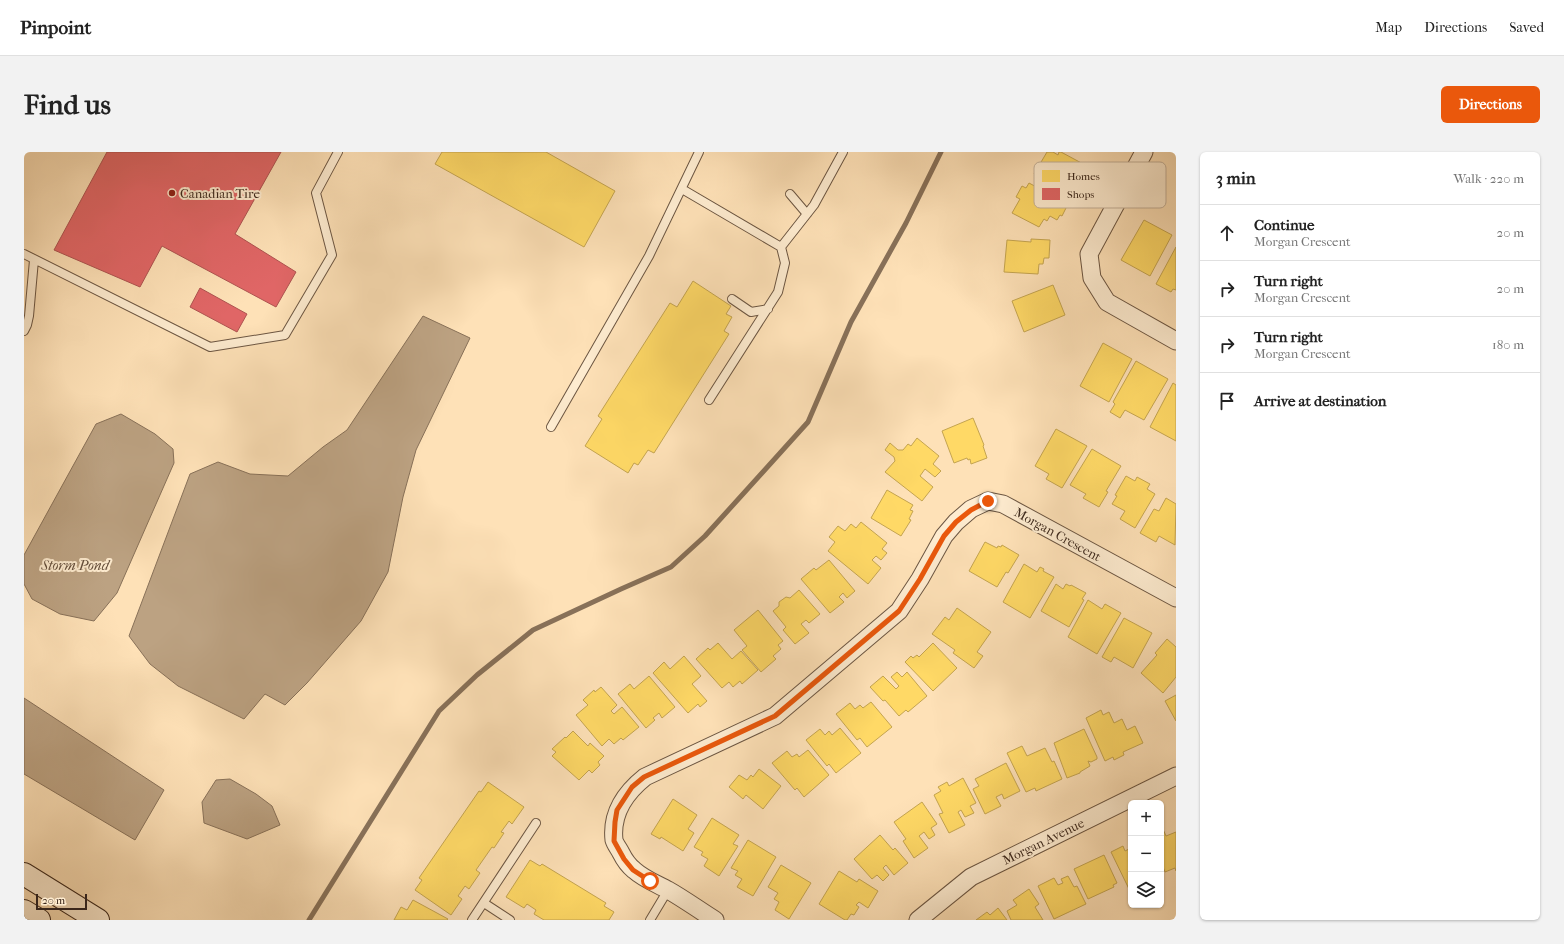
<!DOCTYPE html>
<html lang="en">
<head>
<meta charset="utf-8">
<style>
	:root { --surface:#fff; --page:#f2f2f2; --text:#222; --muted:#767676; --line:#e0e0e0; --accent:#ea580c }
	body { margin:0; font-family:"IM FELL French Canon",serif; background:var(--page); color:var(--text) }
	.controls { position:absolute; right:12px; bottom:12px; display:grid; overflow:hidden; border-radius:6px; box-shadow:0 1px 3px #0004 }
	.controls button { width:36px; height:36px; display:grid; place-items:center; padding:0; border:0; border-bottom:1px solid var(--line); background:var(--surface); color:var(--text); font:20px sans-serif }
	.scale { position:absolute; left:12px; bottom:10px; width:51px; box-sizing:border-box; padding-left:4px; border:2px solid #3b271b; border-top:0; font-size:11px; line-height:14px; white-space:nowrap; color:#3b271b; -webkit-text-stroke:3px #feecd0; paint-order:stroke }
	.stop { position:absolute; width:12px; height:12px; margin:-9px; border:3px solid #ea580c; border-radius:50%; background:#fff }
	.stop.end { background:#ea580c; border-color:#fff; box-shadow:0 1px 4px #0008 }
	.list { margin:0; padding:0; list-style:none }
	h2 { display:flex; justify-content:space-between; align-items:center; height:52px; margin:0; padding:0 16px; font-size:17px }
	h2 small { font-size:13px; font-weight:400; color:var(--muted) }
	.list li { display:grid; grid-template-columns:26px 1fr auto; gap:12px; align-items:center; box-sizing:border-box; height:56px; padding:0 16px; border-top:1px solid var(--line) }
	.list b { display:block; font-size:15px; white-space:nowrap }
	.list p { margin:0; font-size:13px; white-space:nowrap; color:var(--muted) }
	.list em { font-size:13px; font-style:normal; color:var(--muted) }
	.icon { flex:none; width:22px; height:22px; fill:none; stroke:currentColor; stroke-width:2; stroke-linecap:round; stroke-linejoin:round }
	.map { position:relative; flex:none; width:1152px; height:768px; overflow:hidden; border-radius:6px }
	header { display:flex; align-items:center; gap:24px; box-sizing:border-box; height:56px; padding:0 20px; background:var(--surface); border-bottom:1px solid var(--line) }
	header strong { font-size:19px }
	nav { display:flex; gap:22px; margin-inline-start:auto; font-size:14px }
	.intro { display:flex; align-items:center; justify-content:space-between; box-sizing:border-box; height:96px; padding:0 24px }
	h1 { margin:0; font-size:28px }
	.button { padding:10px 18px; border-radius:6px; background:var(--accent); color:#fff; font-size:14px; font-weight:700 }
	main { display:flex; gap:24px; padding:0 24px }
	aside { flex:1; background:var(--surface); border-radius:6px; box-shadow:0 1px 3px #0004 }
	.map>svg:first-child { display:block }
	.water { fill:#bca282; stroke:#887159 }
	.homes { fill:#ffd966; stroke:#c4a450 }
	.shops { fill:#e06666; stroke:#ae5350 }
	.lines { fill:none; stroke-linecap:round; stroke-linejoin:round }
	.stream { stroke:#887159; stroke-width:5 }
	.lane-casing { stroke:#6c5642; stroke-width:10 }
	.street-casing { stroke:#6c5642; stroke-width:19 }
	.secondary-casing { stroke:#3b271b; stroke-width:24 }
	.lane { stroke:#feecd0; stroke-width:8 }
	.street { stroke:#feecd0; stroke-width:17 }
	.secondary { stroke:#feecd0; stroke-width:22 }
	.route { stroke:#ea580c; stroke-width:5 }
	.poi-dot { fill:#8f2418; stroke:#feecd0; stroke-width:1.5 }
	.labels { text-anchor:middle; stroke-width:4; stroke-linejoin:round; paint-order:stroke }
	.poi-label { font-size:13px; fill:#3b271b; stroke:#feecd0; text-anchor:start }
	.street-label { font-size:13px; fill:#3b271b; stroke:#feecd0 }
	.water-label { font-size:14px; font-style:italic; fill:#624c3a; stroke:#feecd0 }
	.key { fill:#feecd0; stroke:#c4b19a; stroke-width:1 }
	.key-label { font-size:11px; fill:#3b271b }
</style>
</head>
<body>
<header>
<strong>Pinpoint</strong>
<nav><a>Map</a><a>Directions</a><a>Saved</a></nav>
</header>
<div class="intro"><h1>Find us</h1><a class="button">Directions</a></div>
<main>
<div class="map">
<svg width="1152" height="768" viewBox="0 0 1152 768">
	<rect width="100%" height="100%" fill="#fee1b7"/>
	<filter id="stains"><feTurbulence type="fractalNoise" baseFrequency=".005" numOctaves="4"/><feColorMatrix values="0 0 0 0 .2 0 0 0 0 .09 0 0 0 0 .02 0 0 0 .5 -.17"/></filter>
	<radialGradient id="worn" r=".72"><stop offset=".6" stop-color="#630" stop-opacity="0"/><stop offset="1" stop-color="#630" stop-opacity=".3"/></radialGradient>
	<path class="water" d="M 399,164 L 446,186 L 392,298 L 379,345 L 364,420 L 337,469 L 283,531 L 261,553 L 241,542 L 220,567 L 154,534 L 126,512 L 105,484 L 166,322 L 194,310 L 226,322 L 264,324 L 299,295 L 323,278 Z
		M 97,262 L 131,282 L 149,297 L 150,311 L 93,441 L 70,469 L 36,462 L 8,447 L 0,432 L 0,403 L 72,272 Z
		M 0,546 L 140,638 L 111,688 L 0,622 Z
		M 206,627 L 232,642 L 248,654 L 256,673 L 223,687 L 180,671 L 178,650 L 192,628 Z"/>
	<path class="homes" d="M 418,0 L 522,0 L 591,39 L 560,95 L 411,12 Z
		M 1023,0 L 1029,0 L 1034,3 L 1035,0 L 1037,0 L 1063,14 L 1056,26 L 1048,22 L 1039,38 L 1010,22 Z
		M 1005,31 L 1031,45 L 1031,43 L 1045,50 L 1038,64 L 1036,63 L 1033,68 L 1026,64 L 1023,69 L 1020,67 L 1015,75 L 988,61 L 996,47 L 992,45 L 998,34 L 1002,36 Z
		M 1120,68 L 1148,83 L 1126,124 L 1097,108 Z
		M 1007,87 L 1026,88 L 1025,106 L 1020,106 L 1019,112 L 1015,112 L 1014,122 L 980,120 L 983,88 L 1007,90 Z
		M 1152,95 L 1152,138 L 1149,137 L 1147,140 L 1132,132 Z
		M 669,129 L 707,154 L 702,162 L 708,165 L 700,179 L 705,182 L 630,301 L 624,298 L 614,313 L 610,311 L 604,321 L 561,294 L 578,267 L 574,264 L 646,151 L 653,155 Z
		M 1029,133 L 1041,163 L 1000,180 L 988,149 Z
		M 1079,191 L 1108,207 L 1085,250 L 1056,234 Z
		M 1112,209 L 1144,227 L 1120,268 L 1101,258 L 1096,266 L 1086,260 L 1091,252 L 1089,250 Z
		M 1149,231 L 1152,233 L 1152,289 L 1126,275 Z
		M 949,266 L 960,293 L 959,294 L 963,306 L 947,312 L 946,307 L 944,308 L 943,306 L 930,311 L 918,279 Z
		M 1032,277 L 1063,294 L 1038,336 L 1022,327 L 1025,322 L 1011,314 Z
		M 893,286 L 915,304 L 909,312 L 917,319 L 911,325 L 901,317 L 896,324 L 909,335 L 898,349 L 861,320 L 871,309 L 870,305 L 861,298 L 866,291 L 874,298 L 879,298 L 884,292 L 887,294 Z
		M 1068,297 L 1097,314 L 1082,339 L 1084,340 L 1075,355 L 1059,346 L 1062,342 L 1046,333 Z
		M 1102,324 L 1111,329 L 1113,325 L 1126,332 L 1123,337 L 1131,342 L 1111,376 L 1096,367 L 1101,359 L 1088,352 L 1093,344 L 1091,343 Z
		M 863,338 L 889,353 L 886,358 L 889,359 L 885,367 L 887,368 L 877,384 L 847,366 Z
		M 1142,346 L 1152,352 L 1151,393 L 1135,384 L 1132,390 L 1116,381 L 1130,357 L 1135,359 Z
		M 837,370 L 863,391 L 858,397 L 863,401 L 857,408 L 852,404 L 848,408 L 857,416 L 844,432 L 804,399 L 811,390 L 805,385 L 814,374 L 821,379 L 827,372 L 832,376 Z
		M 961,390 L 973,396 L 974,394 L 977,395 L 978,393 L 995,403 L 984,421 L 982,420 L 973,435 L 945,419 Z
		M 805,408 L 831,439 L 823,446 L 819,441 L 815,445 L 820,450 L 806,461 L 777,427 L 790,416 L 792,418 Z
		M 1000,412 L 1013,420 L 1016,415 L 1020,417 L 1019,419 L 1030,425 L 1006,466 L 979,450 Z
		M 1032,432 L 1039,437 L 1042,432 L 1046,434 L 1047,433 L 1062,441 L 1058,447 L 1060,448 L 1045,475 L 1017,459 Z
		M 775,438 L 796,462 L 785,471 L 782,468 L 777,472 L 785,481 L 771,492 L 759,478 L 762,475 L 749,459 L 755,454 L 755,450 L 762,445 L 766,446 Z
		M 1064,448 L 1078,457 L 1081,452 L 1097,461 L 1073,502 L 1044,485 Z
		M 933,456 L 967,480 L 953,500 L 959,504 L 950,516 L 929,501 L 931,498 L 908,482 L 921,465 L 925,468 Z
		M 734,458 L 759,489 L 754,493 L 757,497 L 749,504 L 752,507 L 737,520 L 718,498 L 723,494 L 710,478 Z
		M 1100,466 L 1128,481 L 1109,516 L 1090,505 L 1087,510 L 1078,505 Z
		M 1143,487 L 1152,495 L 1152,525 L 1139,541 L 1117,521 L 1133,503 L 1131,501 Z
		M 694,491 L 708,507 L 717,499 L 734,518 L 718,532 L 716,529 L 709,535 L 705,530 L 698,536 L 672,507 L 684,496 L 686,498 Z
		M 909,491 L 933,516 L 909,539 L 881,510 L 887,504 L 889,506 L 893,503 L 895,505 Z
		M 660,504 L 677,524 L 668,532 L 683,549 L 676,555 L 674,552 L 664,561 L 629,521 L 640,510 L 646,517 Z
		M 873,520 L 878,525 L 883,520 L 903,544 L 884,560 L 882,558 L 875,564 L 861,548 L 859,549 L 846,535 L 859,524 L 872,537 L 875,534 L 867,525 Z
		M 625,524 L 651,555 L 638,566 L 635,561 L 629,566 L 631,568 L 622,576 L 594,542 L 606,532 L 610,537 Z
		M 577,535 L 593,553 L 587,559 L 590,562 L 598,555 L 615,575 L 599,588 L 597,586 L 590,592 L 585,587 L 578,594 L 552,563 L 564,553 L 559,548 L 570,538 L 571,540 Z
		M 1152,543 L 1152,569 L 1141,549 Z
		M 847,550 L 868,575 L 843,595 L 836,586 L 833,588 L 812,562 L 826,551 L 831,557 L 836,553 L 839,556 Z
		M 1077,558 L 1079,563 L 1085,560 L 1090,571 L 1098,567 L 1103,578 L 1111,574 L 1119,591 L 1099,600 L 1100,603 L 1090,608 L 1089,605 L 1081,609 L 1062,566 Z
		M 816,576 L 837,601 L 812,621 L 805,612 L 803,614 L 782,588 L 796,577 L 801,583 L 805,579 L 808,583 Z
		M 1060,577 L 1073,605 L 1073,607 L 1067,610 L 1064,609 L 1066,614 L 1056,620 L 1056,621 L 1043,626 L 1030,591 Z
		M 549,579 L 564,594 L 566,591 L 580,604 L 574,610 L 576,613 L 568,621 L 565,618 L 555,628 L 528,604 L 532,600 L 528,597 L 541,585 L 542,586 Z
		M 998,594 L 1003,604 L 1021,596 L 1028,610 L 1030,609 L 1038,627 L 1012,639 L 1011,636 L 1002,640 L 983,601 Z
		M 784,598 L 805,623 L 780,645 L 773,636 L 771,638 L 748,611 L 763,599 L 768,605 L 773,602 L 775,605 Z
		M 982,611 L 996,639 L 980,647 L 978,642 L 972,645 L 977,654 L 961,662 L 949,637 L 955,634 L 951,627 Z
		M 735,617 L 757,634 L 739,657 L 722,643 L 719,647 L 705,635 L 715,623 L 723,628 L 727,623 L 729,625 Z
		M 939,626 L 952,651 L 946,654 L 950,661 L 941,665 L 937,658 L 934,660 L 941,673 L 925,681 L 915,662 L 919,661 L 910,643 L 917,639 L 914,635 L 923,630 L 925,634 Z
		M 464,630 L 500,655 L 488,672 L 485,669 L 477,680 L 480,681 L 470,696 L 468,695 L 452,718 L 456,721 L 445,737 L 441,734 L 434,744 L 438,747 L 427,763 L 391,738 L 398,728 L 395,726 L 455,639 L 457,640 Z
		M 649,647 L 673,663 L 664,677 L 670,681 L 659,699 L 637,685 L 636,687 L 627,682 Z
		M 898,650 L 913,672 L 907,676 L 911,683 L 905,687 L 900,680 L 895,684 L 904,696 L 890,706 L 879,689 L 882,687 L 870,670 Z
		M 688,666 L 715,683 L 709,692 L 714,694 L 695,724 L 680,714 L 684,707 L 677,703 L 679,700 L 670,695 Z
		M 1138,675 L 1142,684 L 1152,680 L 1152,719 L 1151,716 L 1141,720 L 1137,710 Z
		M 856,683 L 869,698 L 871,696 L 884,711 L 870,723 L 862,713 L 859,716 L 865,723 L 859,729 L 853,723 L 848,727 L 830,707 Z
		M 724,688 L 752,705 L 729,744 L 713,735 L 718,727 L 711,723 L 714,719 L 707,716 Z
		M 1099,694 L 1101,699 L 1107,696 L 1107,736 L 1105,737 L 1087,700 Z
		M 1080,703 L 1093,731 L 1089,733 L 1090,735 L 1064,747 L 1050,717 Z
		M 506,708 L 516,714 L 518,712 L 582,751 L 580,754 L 590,760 L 585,768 L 520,768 L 510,762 L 512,758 L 503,752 L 500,756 L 482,745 Z
		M 757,713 L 787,731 L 765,767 L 751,758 L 755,750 L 750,747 L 754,741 L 744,735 Z
		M 815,719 L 833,730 L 835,727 L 854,739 L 844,756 L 835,750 L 832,753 L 835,755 L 830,763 L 827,762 L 823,768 L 821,768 L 795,752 Z
		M 1044,724 L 1050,735 L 1053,734 L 1062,752 L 1030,767 L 1014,734 L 1030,726 L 1034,733 L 1039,731 L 1037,727 Z
		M 1005,737 L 1015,752 L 1011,755 L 1019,768 L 987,768 L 983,759 L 993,753 L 989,748 Z
		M 389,748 L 424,767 L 423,768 L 370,768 L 377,755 L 383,758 Z
		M 974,756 L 983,768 L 952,768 L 963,760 L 966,763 Z"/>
	<path class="shops" d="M 83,0 L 257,0 L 211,82 L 272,120 L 252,155 L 138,94 L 116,135 L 30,98 Z
		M 176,136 L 223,162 L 213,180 L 166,155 Z"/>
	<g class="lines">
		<path class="stream" d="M 285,768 L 415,559 L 453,523 L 509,478 L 597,437 L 647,415 L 681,384 L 784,270 L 827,170 L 882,71 L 917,0"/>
		<g class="lane-casing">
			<path id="lane" d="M 658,37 L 757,95 L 761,111 L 754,140 L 685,248
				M 766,42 L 783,62
				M 757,95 L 790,53 L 819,0
				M 0,102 L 186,195 L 261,183 L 308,103 L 292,41 L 314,0
				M 708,147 L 727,160 L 744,157
				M 0,179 L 3,173 L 5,164 L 10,108
				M 527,275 L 625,104 L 675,0
				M 460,751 L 486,768
				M 448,768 L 512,671
				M 626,768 L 644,738"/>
		</g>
		<g class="street-casing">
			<path id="street" d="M 1120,0 L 1065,102 L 1068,126 L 1083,150 L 1152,189
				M 691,768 C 675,758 660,747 644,738 C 633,732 620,727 610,718 C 605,714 600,707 597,701 C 595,697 591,692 590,688 C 587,661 601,641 621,625 L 751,564 L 875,459 L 896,427 L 920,384 L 932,370 L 947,357 L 964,349 L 979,352 L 1152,446
				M 894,768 L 947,725 L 1152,624"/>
		</g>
		<g class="secondary-casing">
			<path id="secondary" d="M 0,722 L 74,768
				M 0,759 L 15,768"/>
		</g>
		<use href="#lane" class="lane"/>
		<use href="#street" class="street"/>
		<use href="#secondary" class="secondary"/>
	</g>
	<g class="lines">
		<path class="route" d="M 626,729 L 609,718 L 600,707 L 590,689 L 591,670 L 593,658 L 608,635 L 620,625 L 751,564 L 875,459 L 896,427 L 920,384 L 932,370 L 947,358 L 964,349"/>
	</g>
	<circle class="poi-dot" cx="148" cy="41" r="4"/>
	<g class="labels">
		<g class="poi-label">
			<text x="156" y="46">Canadian Tire</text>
		</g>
		<g class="street-label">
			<text transform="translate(1034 382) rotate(29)" y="5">Morgan Crescent</text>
			<text transform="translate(1019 689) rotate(-26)" y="5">Morgan Avenue</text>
		</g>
		<g class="water-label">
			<text x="51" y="418">Storm Pond</text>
		</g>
	</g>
	<rect x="1010" y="10" width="132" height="46" rx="6" class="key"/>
	<rect x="1018" y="18" width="18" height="12" fill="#ffd966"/>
	<rect x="1018" y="36" width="18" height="12" fill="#e06666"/>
	<g class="key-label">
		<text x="1043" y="28">Homes</text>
		<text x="1043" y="46">Shops</text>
	</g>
	<rect width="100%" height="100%" filter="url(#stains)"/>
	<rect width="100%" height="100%" fill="url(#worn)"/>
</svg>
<div class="controls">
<button>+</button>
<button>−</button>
<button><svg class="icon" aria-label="layers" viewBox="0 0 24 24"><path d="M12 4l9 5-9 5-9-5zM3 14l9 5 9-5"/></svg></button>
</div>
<div class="scale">20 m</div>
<div class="stop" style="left:626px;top:729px"></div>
<div class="stop end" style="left:964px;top:349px"></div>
</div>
<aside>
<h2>3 min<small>Walk · 220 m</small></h2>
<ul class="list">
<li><svg class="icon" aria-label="ahead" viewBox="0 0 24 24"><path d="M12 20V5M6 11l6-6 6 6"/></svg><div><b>Continue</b><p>Morgan Crescent</p></div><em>20 m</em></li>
<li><svg class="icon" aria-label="right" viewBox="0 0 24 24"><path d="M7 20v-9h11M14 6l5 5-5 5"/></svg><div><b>Turn right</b><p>Morgan Crescent</p></div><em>20 m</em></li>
<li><svg class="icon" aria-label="right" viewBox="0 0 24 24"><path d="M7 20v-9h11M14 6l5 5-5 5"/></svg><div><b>Turn right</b><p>Morgan Crescent</p></div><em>180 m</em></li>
<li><svg class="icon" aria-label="arrive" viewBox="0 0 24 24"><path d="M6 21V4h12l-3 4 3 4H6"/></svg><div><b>Arrive at destination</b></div></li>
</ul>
</aside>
</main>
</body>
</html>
